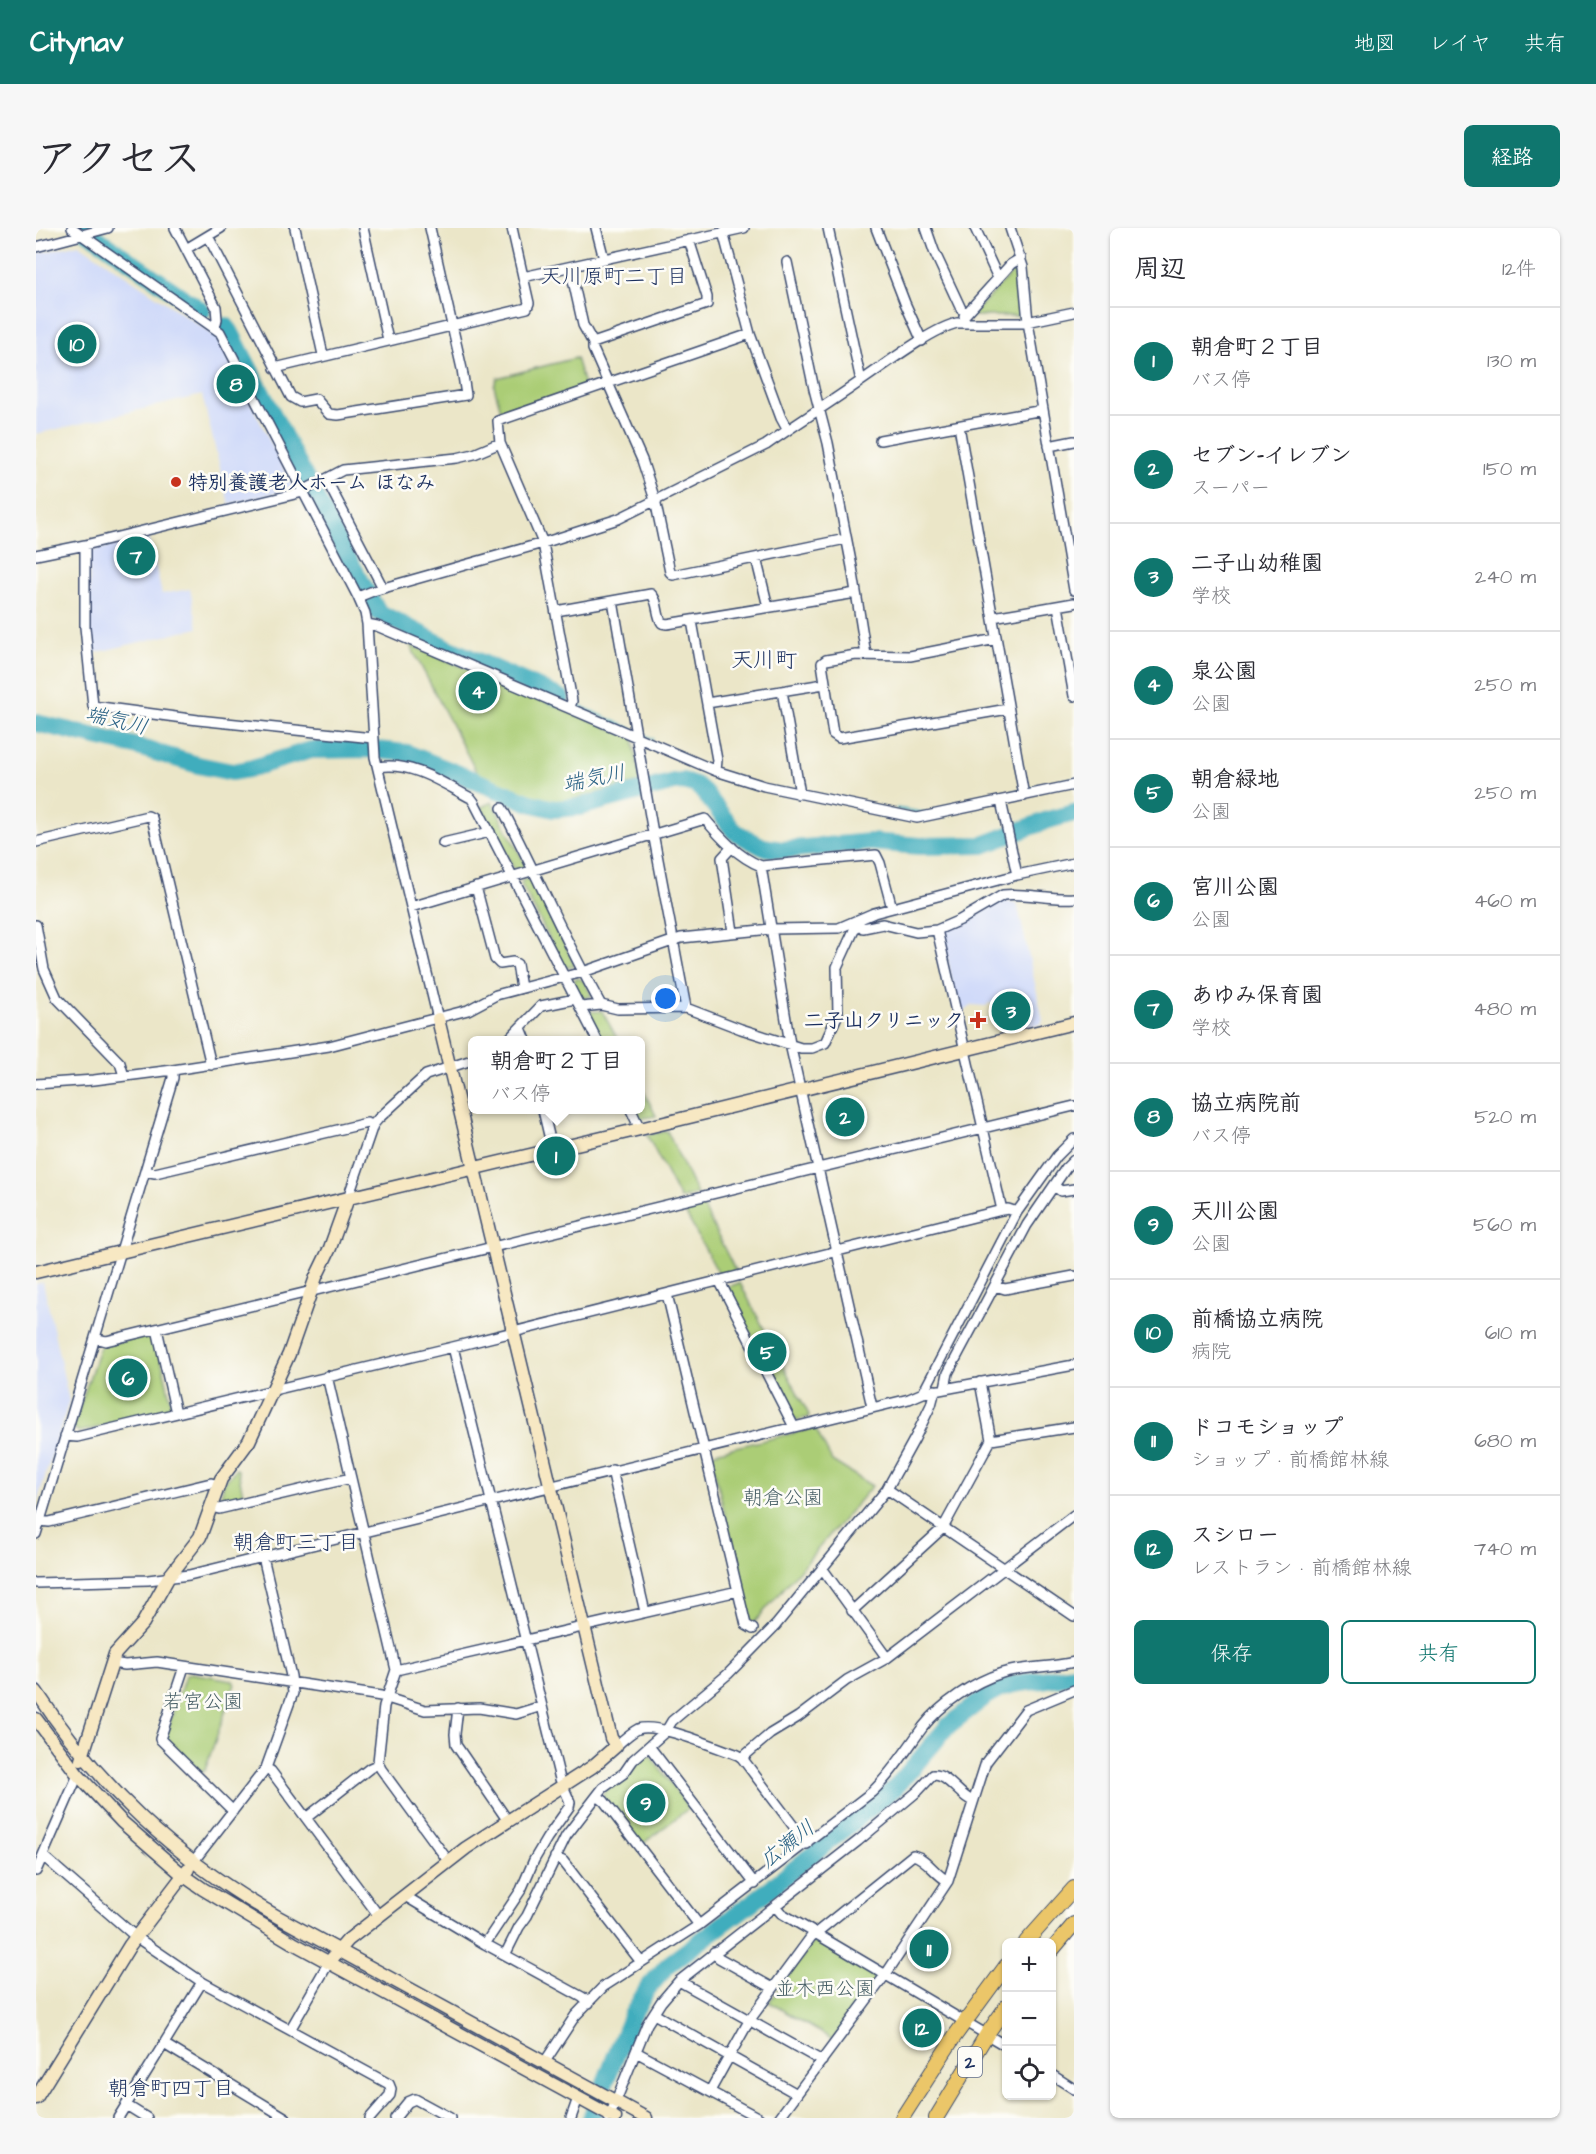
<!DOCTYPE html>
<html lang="ja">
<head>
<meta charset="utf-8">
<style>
	:root { --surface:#fff; --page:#f7f7f7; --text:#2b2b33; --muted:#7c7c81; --line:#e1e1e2; --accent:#0f766e }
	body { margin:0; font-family:"Architects Daughter","Klee One",sans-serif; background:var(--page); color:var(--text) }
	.controls { position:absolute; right:18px; bottom:18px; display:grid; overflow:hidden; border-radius:9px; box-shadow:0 2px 4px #0004 }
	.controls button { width:54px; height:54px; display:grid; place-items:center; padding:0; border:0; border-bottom:2px solid var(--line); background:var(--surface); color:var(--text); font:30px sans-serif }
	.you { position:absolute; left:630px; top:771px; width:21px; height:21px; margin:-15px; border:4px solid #fff; border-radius:50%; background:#1a73e8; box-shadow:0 0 0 9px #1a73e833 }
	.badge { display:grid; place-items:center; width:39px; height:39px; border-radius:50%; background:var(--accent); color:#fff; font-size:20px; font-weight:700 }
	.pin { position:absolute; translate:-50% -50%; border:3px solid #fff; box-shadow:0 2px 6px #0006 }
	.popup { position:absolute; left:432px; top:808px; width:177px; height:78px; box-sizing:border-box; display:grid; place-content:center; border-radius:9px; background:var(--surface); filter:drop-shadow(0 2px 4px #0005); font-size:20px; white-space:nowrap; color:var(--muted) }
	.popup b { font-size:22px; color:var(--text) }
	.popup::after { content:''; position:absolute; left:50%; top:100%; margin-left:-12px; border:12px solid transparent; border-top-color:var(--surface) }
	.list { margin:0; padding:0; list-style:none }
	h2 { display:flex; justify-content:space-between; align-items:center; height:78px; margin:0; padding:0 24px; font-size:26px }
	h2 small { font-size:20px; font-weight:400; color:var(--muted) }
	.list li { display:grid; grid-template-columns:39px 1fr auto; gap:18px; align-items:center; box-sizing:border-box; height:108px; padding:0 24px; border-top:2px solid var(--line) }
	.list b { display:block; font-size:22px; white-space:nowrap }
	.list p { margin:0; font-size:20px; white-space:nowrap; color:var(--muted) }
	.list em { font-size:20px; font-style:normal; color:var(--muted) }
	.actions { display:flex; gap:12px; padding:18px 24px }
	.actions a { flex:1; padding:14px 0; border:2px solid var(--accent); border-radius:9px; text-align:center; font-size:21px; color:var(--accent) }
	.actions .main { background:var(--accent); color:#fff }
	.icon { flex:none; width:33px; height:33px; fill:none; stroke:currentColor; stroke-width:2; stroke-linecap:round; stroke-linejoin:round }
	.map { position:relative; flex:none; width:1038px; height:1890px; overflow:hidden; border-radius:9px }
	header { display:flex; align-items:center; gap:36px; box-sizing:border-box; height:84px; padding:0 30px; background:var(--accent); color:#fff }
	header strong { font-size:28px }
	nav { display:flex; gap:33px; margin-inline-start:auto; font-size:21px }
	.intro { display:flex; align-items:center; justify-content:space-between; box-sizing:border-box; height:144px; padding:0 36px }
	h1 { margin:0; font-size:42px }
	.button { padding:15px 27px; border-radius:9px; background:var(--accent); color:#fff; font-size:21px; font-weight:700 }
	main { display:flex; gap:36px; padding:0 36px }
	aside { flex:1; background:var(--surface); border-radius:9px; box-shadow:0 2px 4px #0004 }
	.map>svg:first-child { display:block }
	.built { fill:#d0daf9 }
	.green { fill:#abcd76; stroke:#637e6a; stroke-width:1.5 }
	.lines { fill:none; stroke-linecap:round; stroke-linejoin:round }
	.stream { stroke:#3fadbd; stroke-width:3 }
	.river { stroke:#3fadbd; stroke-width:18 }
	.street-casing { stroke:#3a4a6e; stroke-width:12 }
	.secondary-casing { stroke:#3a4a6e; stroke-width:15 }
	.primary-casing { stroke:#3a4a6e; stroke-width:16 }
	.street { stroke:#fff; stroke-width:9 }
	.secondary { stroke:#f7e8c3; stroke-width:12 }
	.primary { stroke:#ebc669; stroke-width:14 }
	.poi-dot { fill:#c8321e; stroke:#fdfcf7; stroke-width:2 }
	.labels { text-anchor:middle; stroke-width:5; stroke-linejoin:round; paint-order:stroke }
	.shield { fill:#fdfcf7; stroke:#5f6c8c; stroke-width:1.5 }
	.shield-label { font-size:18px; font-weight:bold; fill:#1b2f5e }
	.poi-label { font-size:20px; font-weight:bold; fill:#1b2f5e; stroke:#fdfcf7; text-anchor:start }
	.park-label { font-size:20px; fill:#465e65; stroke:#fdfcf7 }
	.neighbourhood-label { font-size:21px; fill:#1b2f5e; stroke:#fdfcf7 }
	.water-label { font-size:21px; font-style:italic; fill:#296184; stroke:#fdfcf7 }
	.quarter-label { font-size:22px; fill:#1b2f5e; stroke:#fdfcf7 }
</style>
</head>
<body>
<header>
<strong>Citynav</strong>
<nav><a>地図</a><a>レイヤ</a><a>共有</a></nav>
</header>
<div class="intro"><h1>アクセス</h1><a class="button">経路</a></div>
<main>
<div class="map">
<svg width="1038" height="1890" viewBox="0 0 1038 1890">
	<rect width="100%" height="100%" fill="#fdfcf7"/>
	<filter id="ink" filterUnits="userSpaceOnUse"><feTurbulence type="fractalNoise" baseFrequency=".0167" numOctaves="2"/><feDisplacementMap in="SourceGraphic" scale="12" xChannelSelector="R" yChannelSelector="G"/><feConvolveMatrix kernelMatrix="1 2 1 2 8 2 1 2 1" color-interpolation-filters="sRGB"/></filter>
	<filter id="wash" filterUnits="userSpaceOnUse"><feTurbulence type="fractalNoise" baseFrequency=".008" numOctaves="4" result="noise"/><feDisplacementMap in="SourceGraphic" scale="24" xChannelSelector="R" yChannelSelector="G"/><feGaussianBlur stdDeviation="1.35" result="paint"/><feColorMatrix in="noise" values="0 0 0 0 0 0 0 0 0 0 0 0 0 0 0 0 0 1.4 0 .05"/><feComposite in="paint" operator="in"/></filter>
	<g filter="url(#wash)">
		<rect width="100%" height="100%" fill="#ebe6c8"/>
		<path class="built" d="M 43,16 L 182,110 L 258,261 L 193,276 L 166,167 L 0,206 L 0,26 Z
			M 113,310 L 126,366 L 154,361 L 162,400 L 54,426 L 53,323 Z
			M 966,672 L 981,675 L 1007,792 L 1005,796 L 969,804 L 962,776 L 953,775 L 950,778 L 937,777 L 923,787 L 906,703 Z
			M 7,1054 L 33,1173 L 0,1277 L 0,1056 Z"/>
		<path class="green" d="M 980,40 L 983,42 L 986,84 L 983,88 L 939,88 L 938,85 Z
			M 540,130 L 549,160 L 471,187 L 466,186 L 458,158 L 461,150 Z
			M 374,417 L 597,510 L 604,554 L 527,574 L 507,573 L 442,547 Z
			M 456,574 L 489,636 L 486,641 L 481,643 L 477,639 L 445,579 Z
			M 487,651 L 497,652 L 539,737 L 529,740 L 485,656 Z
			M 541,750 L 548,753 L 556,768 L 548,770 C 540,766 537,759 539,751 Z
			M 566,783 L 582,812 L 564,812 L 550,784 Z
			M 604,856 L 620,888 L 603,891 L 599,882 L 604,882 Z
			M 631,903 L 661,966 L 644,971 L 611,907 Z
			M 665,974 L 700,1044 L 684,1048 L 646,979 Z
			M 704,1055 L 772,1185 L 773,1189 L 761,1192 L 757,1190 L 691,1059 Z
			M 116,1107 L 120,1110 L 136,1178 L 133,1183 L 43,1204 L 37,1199 L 63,1121 L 66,1117 Z
			M 779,1200 L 796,1233 L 836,1258 L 718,1395 L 714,1392 L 675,1228 L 679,1224 Z
			M 200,1241 L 202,1242 L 208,1271 L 192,1274 L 185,1267 L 188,1255 Z
			M 155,1445 L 196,1452 L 199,1456 L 169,1542 L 166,1544 L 132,1513 L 130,1506 L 149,1448 Z
			M 612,1525 L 653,1580 L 604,1618 L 567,1570 L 568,1564 L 607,1526 Z
			M 783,1712 L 839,1746 L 841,1751 L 797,1812 L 733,1774 L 777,1714 Z"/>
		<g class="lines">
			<path class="stream" d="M 543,478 L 597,502
				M 603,505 L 616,511
				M 914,579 L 1038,551
				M 861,581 L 887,585"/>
			<path class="river" d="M 46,0 L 166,83
				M 190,98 L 194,103 L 292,294 L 342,384 L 412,420 L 525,470
				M 0,495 L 95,517 L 162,537 L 196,544 L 213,541 L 275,522 L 330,521 L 371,525 L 494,575 L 518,581 L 543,579 L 638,554 L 647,553 L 660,557 L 668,564 L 698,603 L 708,609 L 727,619 L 746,622 L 834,614 L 884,618 L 947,617 L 1012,592 L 1038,585
				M 555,1890 L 595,1789 L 612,1760 L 632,1737 L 726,1667 L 859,1560 L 913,1497 L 949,1469 L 965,1460 L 978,1456 L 1038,1447"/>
		</g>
	</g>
	<g filter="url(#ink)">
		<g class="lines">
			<g class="street-casing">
				<path id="street" d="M 36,0 L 184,104 L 322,369 L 329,385 L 331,396 L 339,529 L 402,791
					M 139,0 L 180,79 L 181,91 L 179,99
					M 259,0 L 287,127
					M 327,0 L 352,112
					M 560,0 L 568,31
					M 792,0 L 825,153
					M 840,0 L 869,75 L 886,113
					M 890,0 L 898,23 L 925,81 L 930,84
					M 939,0 L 962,50
					M 974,0 L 987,39 L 992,94 L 1038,362
					M 687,4 L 714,106 L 745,190 L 751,201
					M 172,8 L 255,169 L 264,174 L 280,171 L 293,186 L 302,187 L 430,167 L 426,141 L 394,0
					M 0,19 L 72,0
					M 150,21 L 185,0
					M 751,34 L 778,161 L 792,215 L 816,339 L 830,427
					M 534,39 L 547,97 L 557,115 L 557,121 L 606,232 L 619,272 L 634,344 L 637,347 L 810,311
					M 487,49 L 708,0
					M 928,88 L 975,36 L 985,30
					M 557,115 L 671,76 L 671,69 L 653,12
					M 239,140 L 491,80 L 493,75 L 476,0
					M 923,198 L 988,568
					M 844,212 L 1007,182
					M 1013,218 L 1038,213
					M 290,251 L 347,360
					M 49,317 L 49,399 L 57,478 L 162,492 L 337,510
					M 0,327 L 49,317 L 263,265 L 307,242 L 421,230 L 438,226 L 464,215
					M 720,330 L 732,379
					M 322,369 L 337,363 L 507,315 L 582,291 L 730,217 C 760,196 792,176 822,155 C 846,139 895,101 921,95 L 986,95 L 1038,84
					M 577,373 L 617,605 L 650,780
					M 1022,378 L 1038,468
					M 520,383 L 615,366 C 623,373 620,387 626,395 L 631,396 L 820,365
					M 957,389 L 1038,375
					M 656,393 L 681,532 L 680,543
					M 331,396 L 341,398 L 680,543 L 728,558 L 881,590 L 1038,557
					M 960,411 L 874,428 L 820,427 L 790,432 L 786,435 L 797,506 L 803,510 L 972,481
					M 746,463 L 763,560 L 762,566
					M 671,475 L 788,456
					M 534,479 L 536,473 L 507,315 L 464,215 L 462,193 L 714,106
					M 342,539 C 376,533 406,555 435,570 L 438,574 L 561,812
					M 965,573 L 981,647
					M 466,580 C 500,645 529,713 565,777
					M 0,614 L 112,588 L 116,590 L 175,837
					M 407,615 L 454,604
					M 696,619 L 686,630 L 697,704
					M 725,638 L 754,816 L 836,1179
					M 440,659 L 459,731 L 464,736 L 477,734 L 481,736 L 485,760
					M 375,679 L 669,591 C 684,609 702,629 725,638 L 840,627 L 844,635 L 856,680
					M 820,693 L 827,700 L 847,696 L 880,704 L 901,702 L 924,692 L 967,667 C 987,664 1015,672 1038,670
					M 0,697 L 8,741 L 21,770 L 84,835 L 88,848
					M 901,702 L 966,982
					M 545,779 L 565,777 L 582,781 L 650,780 L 705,801 L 765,820 L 776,820 L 789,815 L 802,786 L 801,739 L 819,700 L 820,693
					M 485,800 L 490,812
					M 472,812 L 505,778 L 539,771
					M 0,856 L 58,852 L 137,842 L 293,818 L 432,782 L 460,767 L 547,744 L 645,710 L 735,701 L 803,700 L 838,685 L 981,647 L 1038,635
					M 507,882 L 516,920
					M 595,882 L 604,901
					M 109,943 L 119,945 L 331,895 L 337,897
					M 1018,958 L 1025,963 L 1038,961
					M 312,970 L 337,897 L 342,891 L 390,847 L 436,832
					M 683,1052 L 758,1199
					M 959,1058 L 969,1061 L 1038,1048
					M 631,1066 L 710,1397 L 717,1401
					M 121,1101 L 140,1185
					M 59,1110 L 70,1113 L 1038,878
					M 417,1119 L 524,1551 L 534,1574 L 533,1579 L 511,1610 L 498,1632 L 485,1662 L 449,1716
					M 291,1148 L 360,1442
					M 909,1160 L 912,1145 L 991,997 L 1030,940 L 1038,932
					M 887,1165 L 981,984 L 1021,928 L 1038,911
					M 29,1208 L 41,1209 L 417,1119 L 966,982 L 972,981 L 981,984
					M 955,1212 L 1038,1199
					M 576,1242 L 609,1384
					M 851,1261 L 1038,1388
					M 175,1279 L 183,1281 L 315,1250
					M 4,1293 L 13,1294 L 175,1255 L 182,1257
					M 0,1306 L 137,850 L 137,842
					M 786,1340 L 851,1430
					M 0,1355 L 112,1352 L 153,1347 L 873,1171 L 887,1165 L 1038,1137
					M 816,1383 L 907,1300 L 955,1212 L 944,1154
					M 76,1435 L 89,1437 L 121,1434 L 345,1468 L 389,1482 L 443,1480 L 480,1486 L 506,1478
					M 148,1439 L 124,1511 L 197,1583
					M 422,1480 L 419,1506 L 420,1517 L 472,1593
					M 580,1518 C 587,1512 594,1505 602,1501 C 621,1494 681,1520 702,1527 L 706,1530 L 771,1616
					M 613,1518 L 719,1656
					M 706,1530 L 734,1506 L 762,1489 L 811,1452 L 851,1430 L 1038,1287
					M 230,1540 L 235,1543 L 343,1688
					M 561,1568 L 568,1573 L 663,1697
					M 270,1590 L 334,1540 L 343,1536
					M 7,1628 L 100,1709 L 166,1754 L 353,1856 L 355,1861 L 354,1867 L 334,1890
					M 519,1629 L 527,1633 L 605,1734
					M 157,1634 L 230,1540 L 257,1465 L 255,1448 L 227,1329
					M 413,1634 L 345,1541 L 342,1534 L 348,1478 L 360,1442 L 702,1363
					M 0,1643 L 42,1547
					M 369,1668 L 449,1716 L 546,1769 L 553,1775
					M 739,1678 L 745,1685 L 970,1818
					M 678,1724 L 683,1730 L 737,1760
					M 469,1727 L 483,1699 L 491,1688 L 530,1608 L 567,1560 L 588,1545 L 597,1532 L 630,1503 L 636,1493 L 692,1446 L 740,1397 L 851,1261 L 879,1210 L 895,1177 L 899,1162
					M 643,1753 L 786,1833
					M 618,1786 L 761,1866
					M 254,1802 L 293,1734
					M 128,1816 L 250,1890
					M 600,1824 L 723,1890
					M 508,1835 L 539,1788 L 567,1759 L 663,1697 L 836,1564 C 856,1545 870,1522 887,1499 C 905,1476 937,1454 966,1445 C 989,1438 1014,1440 1038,1434
					M 1016,1847 L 1038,1861
					M 674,1863 L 713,1793 L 775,1709 L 877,1627 C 891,1630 899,1647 912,1653
					M 90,1877 L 111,1890
					M 82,1890 L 166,1754
					M 359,1890 L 372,1874 L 379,1871 L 414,1890
					M 535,1890 L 542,1870
					M 573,1890 L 611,1796 L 625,1774 L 643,1753 L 822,1613 L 882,1563 L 897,1547 C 911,1545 923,1568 937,1573
					M 743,1890 L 850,1746 L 912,1653 L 950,1534 L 990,1482 L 1038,1462"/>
			</g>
			<g class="secondary-casing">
				<path id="secondary" d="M 0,1044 L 604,901 L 1038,795
					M 0,1463 C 63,1559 141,1632 242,1689 L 610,1890
					M 0,1491 L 42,1547 L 86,1594 L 147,1647 L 167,1661 L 257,1715 L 579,1890
					M 45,1532 L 79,1426 L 107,1395 L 132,1350 L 164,1309 L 185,1251 L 213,1213 L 253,1126 L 280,1049 L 294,1020 L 312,970
					M 293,1734 L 312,1712 L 430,1620 L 556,1539 L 580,1518 L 575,1510 L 402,791
					M 0,1870 L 94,1717 L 152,1641"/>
			</g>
			<g class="primary-casing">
				<path id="primary" d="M 990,1714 L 1038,1660
					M 1016,1722 L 1038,1696
					M 866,1890 L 918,1809 L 970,1738
					M 900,1890 L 951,1806 L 970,1779"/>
			</g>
			<use href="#street" class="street"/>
			<use href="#secondary" class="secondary"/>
			<use href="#primary" class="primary"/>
		</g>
	</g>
	<g class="poi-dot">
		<circle cx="140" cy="254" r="6"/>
		<path d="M939 783h6v6h6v6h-6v6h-6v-6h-6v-6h6z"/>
	</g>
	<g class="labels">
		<rect class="shield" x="922" y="1819" width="24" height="30" rx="4.5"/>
		<g class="shield-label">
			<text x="934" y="1840">2</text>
		</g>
		<g class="poi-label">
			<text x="152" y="261">特別養護老人ホーム ほなみ</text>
			<text x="928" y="799" text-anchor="end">二子山クリニック</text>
		</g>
		<g class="park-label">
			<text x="747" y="1276">朝倉公園</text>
			<text x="167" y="1480">若宮公園</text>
			<text x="789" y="1767">並木西公園</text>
		</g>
		<g class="neighbourhood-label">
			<text x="578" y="55">天川原町二丁目</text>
			<text x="260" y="1321">朝倉町三丁目</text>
			<text x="135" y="1867">朝倉町四丁目</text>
		</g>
		<g class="water-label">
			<text transform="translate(81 492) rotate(14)" y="7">端気川</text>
			<text transform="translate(558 550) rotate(-11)" y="7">端気川</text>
			<text transform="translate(751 1616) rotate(-38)" y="7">広瀬川</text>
		</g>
		<g class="quarter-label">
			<text x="728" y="439">天川町</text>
		</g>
	</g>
</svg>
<div class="controls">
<button>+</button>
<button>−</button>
<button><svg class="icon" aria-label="locate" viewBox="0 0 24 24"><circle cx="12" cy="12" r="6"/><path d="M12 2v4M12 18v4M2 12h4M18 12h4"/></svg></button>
</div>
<div class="you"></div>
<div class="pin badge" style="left:520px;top:928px">1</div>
<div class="popup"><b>朝倉町２丁目</b>バス停</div>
<div class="pin badge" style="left:809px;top:889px">2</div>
<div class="pin badge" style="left:975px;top:783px">3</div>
<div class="pin badge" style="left:442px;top:463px">4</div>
<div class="pin badge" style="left:731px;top:1124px">5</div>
<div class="pin badge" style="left:92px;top:1150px">6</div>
<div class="pin badge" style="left:100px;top:328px">7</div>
<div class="pin badge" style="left:200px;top:156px">8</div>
<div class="pin badge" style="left:610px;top:1575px">9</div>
<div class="pin badge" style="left:41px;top:116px">10</div>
<div class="pin badge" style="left:893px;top:1721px">11</div>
<div class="pin badge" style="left:886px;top:1800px">12</div>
</div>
<aside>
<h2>周辺<small>12件</small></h2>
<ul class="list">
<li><span class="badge">1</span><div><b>朝倉町２丁目</b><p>バス停</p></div><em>130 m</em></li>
<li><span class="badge">2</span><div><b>セブン-イレブン</b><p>スーパー</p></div><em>150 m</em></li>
<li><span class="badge">3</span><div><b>二子山幼稚園</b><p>学校</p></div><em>240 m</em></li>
<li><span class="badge">4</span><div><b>泉公園</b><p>公園</p></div><em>250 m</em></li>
<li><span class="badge">5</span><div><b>朝倉緑地</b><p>公園</p></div><em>250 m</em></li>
<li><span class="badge">6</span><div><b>宮川公園</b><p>公園</p></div><em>460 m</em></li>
<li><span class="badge">7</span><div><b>あゆみ保育園</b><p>学校</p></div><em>480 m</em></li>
<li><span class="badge">8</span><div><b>協立病院前</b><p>バス停</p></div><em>520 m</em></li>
<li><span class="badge">9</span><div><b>天川公園</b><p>公園</p></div><em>560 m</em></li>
<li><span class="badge">10</span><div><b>前橋協立病院</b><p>病院</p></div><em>610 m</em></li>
<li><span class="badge">11</span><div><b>ドコモショップ</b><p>ショップ · 前橋館林線</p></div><em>680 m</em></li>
<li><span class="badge">12</span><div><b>スシロー</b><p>レストラン · 前橋館林線</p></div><em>740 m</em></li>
</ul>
<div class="actions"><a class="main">保存</a><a>共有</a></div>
</aside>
</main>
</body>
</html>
